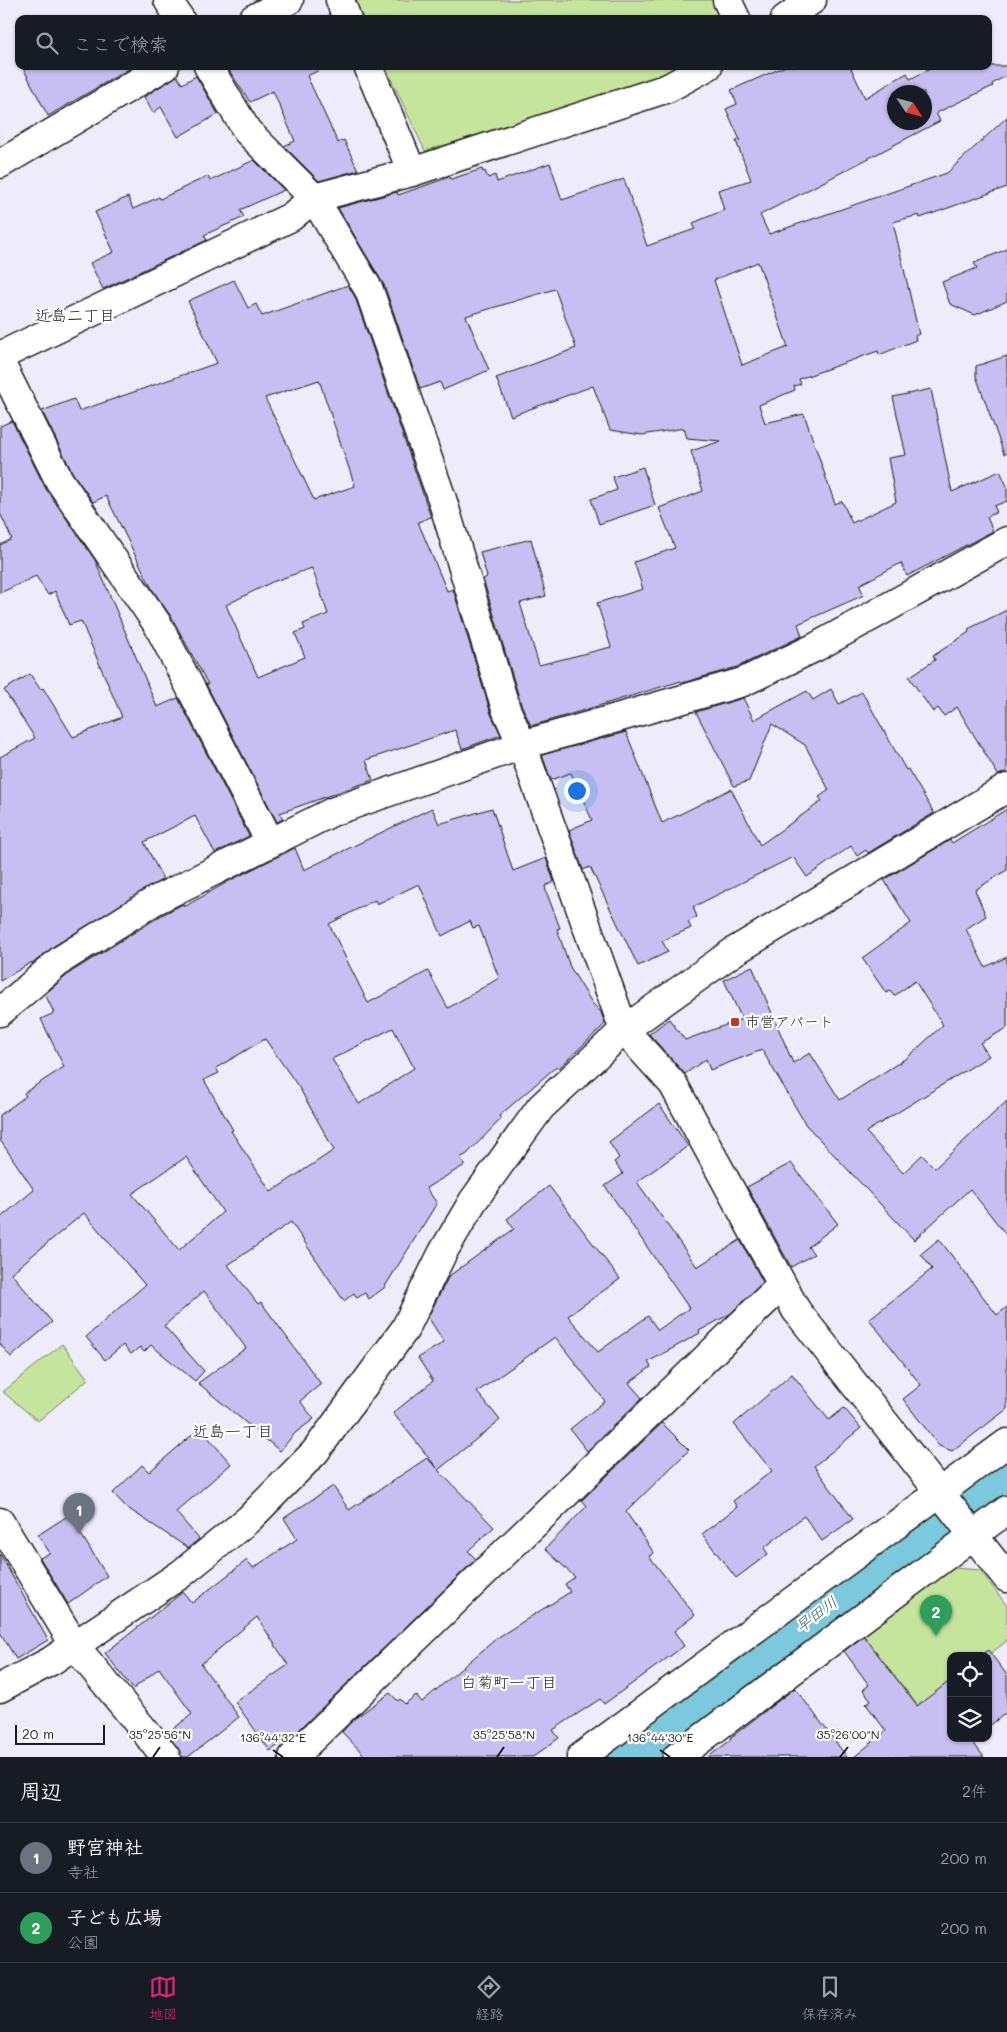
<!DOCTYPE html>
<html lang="ja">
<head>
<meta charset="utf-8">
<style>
	:root { --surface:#171b24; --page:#20242c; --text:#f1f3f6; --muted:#9ea1a6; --line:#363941; --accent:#db2777 }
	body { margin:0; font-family:Mali,"Klee One",sans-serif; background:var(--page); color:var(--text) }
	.controls { position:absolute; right:15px; bottom:15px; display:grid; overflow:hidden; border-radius:10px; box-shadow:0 1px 4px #0004 }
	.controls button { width:45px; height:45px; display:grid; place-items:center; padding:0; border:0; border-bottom:1px solid var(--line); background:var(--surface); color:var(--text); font:25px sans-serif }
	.compass { position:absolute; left:887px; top:85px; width:45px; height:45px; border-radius:50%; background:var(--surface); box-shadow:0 1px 4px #0004; rotate:126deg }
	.scale { position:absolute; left:15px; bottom:12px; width:90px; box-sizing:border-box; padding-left:5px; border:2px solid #1c1c1c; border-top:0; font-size:14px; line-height:18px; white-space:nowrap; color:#1c1c1c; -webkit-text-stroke:4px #fff; paint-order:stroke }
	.you { position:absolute; left:576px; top:790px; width:18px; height:18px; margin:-12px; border:4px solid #fff; border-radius:50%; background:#1a73e8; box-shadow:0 0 0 8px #1a73e833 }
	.badge { display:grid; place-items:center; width:32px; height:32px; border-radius:50%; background:var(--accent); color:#fff; font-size:16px; font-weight:700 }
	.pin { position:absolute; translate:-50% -41px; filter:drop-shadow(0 1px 2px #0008) }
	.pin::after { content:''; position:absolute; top:26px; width:18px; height:15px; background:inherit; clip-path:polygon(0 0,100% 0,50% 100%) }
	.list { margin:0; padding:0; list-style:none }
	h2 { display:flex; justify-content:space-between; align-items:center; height:65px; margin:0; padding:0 20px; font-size:21px }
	h2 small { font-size:16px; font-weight:400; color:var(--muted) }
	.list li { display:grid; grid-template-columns:32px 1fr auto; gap:15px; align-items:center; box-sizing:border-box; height:70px; padding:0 20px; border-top:1px solid var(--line) }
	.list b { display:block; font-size:19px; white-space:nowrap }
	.list p { margin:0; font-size:16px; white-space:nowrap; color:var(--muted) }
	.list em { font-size:16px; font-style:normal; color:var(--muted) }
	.icon { flex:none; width:28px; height:28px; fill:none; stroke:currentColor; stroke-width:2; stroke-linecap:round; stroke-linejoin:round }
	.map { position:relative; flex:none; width:1007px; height:1757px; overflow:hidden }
	.search { position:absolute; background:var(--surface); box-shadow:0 1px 4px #0004; left:15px; right:15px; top:15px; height:55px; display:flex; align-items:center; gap:12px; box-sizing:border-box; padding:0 18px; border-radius:10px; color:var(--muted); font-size:19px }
	.sheet { height:205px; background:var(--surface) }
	nav { display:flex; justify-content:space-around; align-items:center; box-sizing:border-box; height:70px; border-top:1px solid var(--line); background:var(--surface); font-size:14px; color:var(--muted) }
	nav a { display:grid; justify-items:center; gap:2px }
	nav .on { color:var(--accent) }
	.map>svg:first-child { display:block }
	.green { fill:#c5e59d; stroke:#70805c }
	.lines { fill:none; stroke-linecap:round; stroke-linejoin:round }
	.river { stroke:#7cc8dc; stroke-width:54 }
	.building { fill:#c7bff1; stroke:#1c1c1c; fill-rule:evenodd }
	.minor-casing { stroke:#1c1c1c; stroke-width:31 }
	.tertiary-casing { stroke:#1c1c1c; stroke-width:31 }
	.minor { stroke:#fff; stroke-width:28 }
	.tertiary { stroke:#fff; stroke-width:28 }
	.ticks { fill:none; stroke:#1c1c1c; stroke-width:2 }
	.poi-dot { fill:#c8321e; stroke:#fff; stroke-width:2 }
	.labels { text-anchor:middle; stroke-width:4.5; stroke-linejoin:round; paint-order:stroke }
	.poi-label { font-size:15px; fill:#1c1c1c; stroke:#fff; text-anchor:start }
	.neighbourhood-label { font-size:16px; fill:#1c1c1c; stroke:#fff }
	.water-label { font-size:16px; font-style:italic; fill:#426169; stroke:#fff }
	.ticks-label { font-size:12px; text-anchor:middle; fill:#1c1c1c; stroke:#fff; stroke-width:4.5; stroke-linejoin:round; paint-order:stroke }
</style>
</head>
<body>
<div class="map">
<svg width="1007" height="1757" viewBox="0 0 1007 1757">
	<rect width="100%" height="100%" fill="#eeecfb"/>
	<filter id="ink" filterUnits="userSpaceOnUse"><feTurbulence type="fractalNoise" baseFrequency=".02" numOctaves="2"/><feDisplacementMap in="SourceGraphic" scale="10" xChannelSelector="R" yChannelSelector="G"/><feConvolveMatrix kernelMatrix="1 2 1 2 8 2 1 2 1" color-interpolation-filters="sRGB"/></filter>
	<g filter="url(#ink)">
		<path class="green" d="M 355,0 L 715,0 L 726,19 L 363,19 Z
			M 385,66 L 694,66 L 668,80 L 425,151 Z
			M 62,1344 L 88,1379 L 38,1421 L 3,1392 Z
			M 953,1568 L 980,1570 L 1007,1606 L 1007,1641 L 987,1656 L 951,1656 L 951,1682 L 918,1706 L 860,1631 Z"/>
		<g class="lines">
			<path class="river" d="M 625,1757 L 1007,1470"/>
		</g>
		<path class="building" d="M 22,66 L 134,66 L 48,116 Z
			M 226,66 L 328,66 L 307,76 L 338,143 L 344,140 L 358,170 L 319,181 L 284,146 L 295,141 L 273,91 L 250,102 Z
			M 786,66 L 850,66 L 865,98 L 907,73 L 910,79 L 936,66 L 1007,66 L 1007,75 L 992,84 L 993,86 L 936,113 L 940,121 L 760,215 L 769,234 L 947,173 L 1007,117 L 1007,187 L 920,218 L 919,215 L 893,222 L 919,334 L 915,336 L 916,340 L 879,355 L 878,351 L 799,379 L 801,384 L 794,386 L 795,390 L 759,405 L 765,423 L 804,414 L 835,504 L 842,501 L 852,523 L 896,502 L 888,458 L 906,455 L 893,397 L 931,389 L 952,492 L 1000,471 L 1007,486 L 1007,501 L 994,506 L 997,512 L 987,517 L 993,531 L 907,576 L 901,563 L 859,585 L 864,595 L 798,624 L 802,636 L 737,667 L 682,683 L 681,681 L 531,726 L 521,704 L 483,579 L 487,577 L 480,552 L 531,539 L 546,596 L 520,603 L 539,665 L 611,647 L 597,603 L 643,589 L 634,562 L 675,548 L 659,508 L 703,491 L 691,451 L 721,441 L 687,438 L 684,428 L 642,435 L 610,430 L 593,386 L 511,416 L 496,378 L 576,348 L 555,289 L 466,316 L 489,370 L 443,390 L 440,382 L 420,389 L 384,285 L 338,208 L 397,192 L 398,195 L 450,177 L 451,179 L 482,169 L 483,172 L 485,171 L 488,178 L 495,175 L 497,182 L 550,163 L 562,200 L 624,179 L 647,246 L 695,229 L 693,223 L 724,210 L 718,190 L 751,180 L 736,141 L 740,140 L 726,109 L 737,104 L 731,90 ZM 894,92 L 924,92 L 924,122 L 894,122 ZM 758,262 L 788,347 L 742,365 L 714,280 Z
			M 177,76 L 182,84 L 196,76 L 218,114 L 178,137 L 161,107 L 153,113 L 144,97 Z
			M 254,160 L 284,190 L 240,210 L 244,217 L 204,235 L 207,240 L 103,289 L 90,263 L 114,252 L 95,212 L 128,197 L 133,209 L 159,197 L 160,199 L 208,176 L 210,181 Z
			M 1007,249 L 1007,301 L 975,315 L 950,304 L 942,282 L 977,268 L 974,263 Z
			M 234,280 L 248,308 L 256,304 L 262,316 L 348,285 L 355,297 L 431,517 L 418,522 L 447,591 L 453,589 L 491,714 L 501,735 L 462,749 L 455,730 L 366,760 L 373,780 L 280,813 L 283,819 L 277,822 L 206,684 L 208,684 L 172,618 L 152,589 L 106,496 L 93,502 L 72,472 L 42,411 L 74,399 L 79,411 L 217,363 L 188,301 ZM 319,380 L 355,486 L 314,500 L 265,398 ZM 312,568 L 328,614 L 303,624 L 305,629 L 295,633 L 305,657 L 258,677 L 226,605 L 272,582 Z
			M 1007,356 L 1007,453 L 1004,454 L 976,376 L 976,366 Z
			M 12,421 L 46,489 L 95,560 L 157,707 L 178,698 L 249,836 L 215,853 L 195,816 L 144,842 L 163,879 L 54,946 L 32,964 L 32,962 L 0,981 L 0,757 L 35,738 L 4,690 L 30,674 L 40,689 L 43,688 L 73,737 L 122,717 L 81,621 L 69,625 L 55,591 L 48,595 L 36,576 L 0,593 L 0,545 L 12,539 L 0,513 L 0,426 Z
			M 643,467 L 655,505 L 599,524 L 591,499 L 617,490 L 613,477 Z
			M 1007,610 L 1007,772 L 998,775 L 957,707 L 944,716 L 938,708 L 933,712 L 909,677 L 935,660 L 933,656 L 969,632 L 968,629 Z
			M 831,689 L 839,704 L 862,692 L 906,770 L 908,769 L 934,813 L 868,853 L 866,850 L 857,856 L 851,846 L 807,877 L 793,857 L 693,907 L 697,917 L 688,922 L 691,928 L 662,941 L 668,952 L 638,966 L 590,867 L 583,870 L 569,830 L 592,820 L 571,773 L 551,780 L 542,755 L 626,732 L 662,823 L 731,789 L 760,845 L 822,801 L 819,797 L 829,790 L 805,745 L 772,724 L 749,781 L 734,786 L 696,712 L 743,698 L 754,720 L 807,691 L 813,700 Z
			M 432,808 L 439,824 L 492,808 L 513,871 L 546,858 L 554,882 L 545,886 L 546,891 L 560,928 L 557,929 L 570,967 L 592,1003 L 601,1012 L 605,1024 L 559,1068 L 557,1066 L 499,1116 L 501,1119 L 467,1154 L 460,1158 L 465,1165 L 426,1188 L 437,1203 L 384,1288 L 369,1299 L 365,1293 L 357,1298 L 354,1293 L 344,1301 L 291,1222 L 228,1265 L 258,1304 L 261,1302 L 321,1384 L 300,1401 L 314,1419 L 295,1433 L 280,1451 L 198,1383 L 246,1348 L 204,1291 L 164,1326 L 204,1371 L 195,1381 L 151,1345 L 144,1352 L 140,1347 L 131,1354 L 123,1345 L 105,1360 L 86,1337 L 145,1285 L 84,1213 L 11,1273 L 52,1322 L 11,1357 L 0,1344 L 0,1218 L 34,1190 L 0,1140 L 0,1115 L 26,1096 L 24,1093 L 64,1067 L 41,1019 L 54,1013 L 45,994 L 71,972 L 162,915 L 183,904 L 184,907 L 229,881 L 295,848 L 304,870 ZM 419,884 L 442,936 L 470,921 L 473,928 L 479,926 L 499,978 L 448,1008 L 428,971 L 368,1003 L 329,924 L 375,900 L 377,904 ZM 393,1028 L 414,1068 L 359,1104 L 332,1059 ZM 265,1039 L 300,1089 L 334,1150 L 271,1192 L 231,1131 L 233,1130 L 204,1080 L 219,1073 L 216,1068 ZM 186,1157 L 223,1212 L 179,1250 L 132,1194 Z
			M 1007,809 L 1007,870 L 975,890 L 986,916 L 966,929 L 985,967 L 1007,957 L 1007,1028 L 980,1043 L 989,1056 L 866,1132 L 903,1173 L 922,1155 L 935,1168 L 1007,1101 L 1007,1236 L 970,1189 L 914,1240 L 806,1125 L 762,1050 L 710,1070 L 706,1059 L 685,1074 L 649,1034 L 669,1019 L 685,1040 L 742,1019 L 724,980 L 752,966 L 793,1063 L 810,1053 L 840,1100 L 908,1057 L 943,1025 L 915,981 L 894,996 L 890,991 L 886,993 L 862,958 L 911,923 L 884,880 L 950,840 L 952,843 Z
			M 659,1104 L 688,1146 L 637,1182 L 697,1267 L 740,1240 L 763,1282 L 730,1314 L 699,1331 L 700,1333 L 648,1362 L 651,1367 L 629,1383 L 642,1398 L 587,1451 L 570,1429 L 605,1401 L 555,1337 L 477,1392 L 500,1420 L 438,1470 L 494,1527 L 468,1551 L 476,1559 L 295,1734 L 270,1751 L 235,1702 L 288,1665 L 257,1617 L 201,1664 L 239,1717 L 188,1757 L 181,1757 L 178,1748 L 167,1734 L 192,1714 L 159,1668 L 133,1689 L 105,1653 L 183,1592 L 192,1603 L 247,1560 L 253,1568 L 297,1539 L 284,1518 L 333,1486 L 349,1510 L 427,1458 L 437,1468 L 393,1413 L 433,1381 L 418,1358 L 444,1342 L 428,1317 L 449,1276 L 514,1229 L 507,1219 L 549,1186 L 620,1279 L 568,1316 L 598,1352 L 648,1316 L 658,1330 L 689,1308 L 605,1186 L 623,1174 L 614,1162 L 619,1158 L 609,1142 Z
			M 791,1163 L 838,1224 L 808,1247 L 814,1254 L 791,1267 L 747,1187 Z
			M 939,1239 L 997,1315 L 1007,1307 L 1007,1409 L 952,1451 L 939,1446 L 903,1399 L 921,1385 L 869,1319 L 932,1269 L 921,1254 Z
			M 792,1374 L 829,1420 L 844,1408 L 861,1428 L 814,1466 L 853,1519 L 822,1541 L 804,1516 L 764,1548 L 768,1554 L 736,1578 L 702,1534 L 737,1507 L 733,1501 L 772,1471 L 734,1424 Z
			M 662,1423 L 689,1450 L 626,1512 L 654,1553 L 649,1556 L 695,1615 L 674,1631 L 684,1646 L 604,1704 L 600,1699 L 553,1730 L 559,1738 L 533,1757 L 366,1757 L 342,1732 L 354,1719 L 390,1693 L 398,1701 L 400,1699 L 405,1704 L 416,1695 L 422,1702 L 497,1638 L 570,1592 L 565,1584 L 575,1577 L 545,1549 L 587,1506 L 582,1500 Z
			M 200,1428 L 231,1464 L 176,1512 L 199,1539 L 188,1548 L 126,1507 L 113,1493 L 142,1465 L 149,1472 Z
			M 69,1515 L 107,1576 L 68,1604 L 40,1558 L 50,1553 L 38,1535 Z
			M 0,1554 L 48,1640 L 16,1659 L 0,1632 Z
			M 864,1636 L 917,1706 L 951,1680 L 951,1738 L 973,1738 L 971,1740 L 984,1757 L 854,1757 L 886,1731 L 866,1704 L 871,1700 L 863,1690 L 869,1685 L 844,1651 Z
			M 988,1650 L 1007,1675 L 1007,1712 L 988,1727 L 988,1656 L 981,1656 Z
			M 795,1688 L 847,1757 L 708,1757 L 731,1740 L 730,1738 Z"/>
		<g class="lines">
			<g class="minor-casing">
				<path id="minor" d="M 168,0 L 180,19
					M 340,0 L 347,19
					M 727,0 L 736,19
					M 253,19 L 289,0
					M 785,19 L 812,0
					M 208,66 L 247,131 L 314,198 L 369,290 L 442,499 L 506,709 L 522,745 L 624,1030 L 673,1084 L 796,1310
					M 368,66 L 412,172
					M 0,164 L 165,66
					M 0,356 L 291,217 L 314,198 L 412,172 L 668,88 L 708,66
					M 0,362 L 59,480 L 158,625 L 270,842
					M 0,1012 L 62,959 L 154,901 L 332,812 L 522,745 L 743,682 L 816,647 L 1007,541
					M 0,1522 L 75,1646 L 166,1757
					M 0,1688 L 51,1661 L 181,1574 L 249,1519 L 315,1452 L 405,1329 L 443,1252 L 473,1201 L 541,1107 L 624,1030 L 733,952 L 1007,788
					M 293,1757 L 782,1285
					M 581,1757 L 1007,1443
					M 677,1757 L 1007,1510"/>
			</g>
			<g class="tertiary-casing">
				<path id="tertiary" d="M 796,1310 L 1007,1578"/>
			</g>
			<use href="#minor" class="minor"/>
			<use href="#tertiary" class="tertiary"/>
		</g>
	</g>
	<path class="ticks" d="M 273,1750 L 283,1757M 660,1750 L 670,1757M 153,1757 L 160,1747M 497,1757 L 504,1747M 840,1757 L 848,1747"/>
	<rect class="poi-dot" x="730" y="1017" width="10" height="10" rx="2.5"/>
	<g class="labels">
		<g class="poi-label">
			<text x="745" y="1027">市営アパート</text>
		</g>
		<g class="neighbourhood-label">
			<text x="75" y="321">近島二丁目</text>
			<text x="233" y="1437">近島一丁目</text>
			<text x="509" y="1688">白菊町一丁目</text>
		</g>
		<g class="water-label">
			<text transform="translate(816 1614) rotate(-37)" y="6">早田川</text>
		</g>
	</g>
	<g class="ticks-label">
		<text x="160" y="1739">35°25'56"N</text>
		<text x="504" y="1739">35°25'58"N</text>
		<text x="848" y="1739">35°26'00"N</text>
		<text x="273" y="1742">136°44'32"E</text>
		<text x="660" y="1742">136°44'30"E</text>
	</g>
</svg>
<div class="controls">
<button><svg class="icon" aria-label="locate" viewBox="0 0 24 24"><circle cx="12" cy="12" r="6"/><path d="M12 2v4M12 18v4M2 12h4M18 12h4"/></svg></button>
<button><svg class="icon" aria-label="layers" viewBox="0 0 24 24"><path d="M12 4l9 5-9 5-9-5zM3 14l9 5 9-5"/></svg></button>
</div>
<svg class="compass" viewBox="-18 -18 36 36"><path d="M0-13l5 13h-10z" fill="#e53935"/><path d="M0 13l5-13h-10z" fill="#9ea1a6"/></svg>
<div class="scale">20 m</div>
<div class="you"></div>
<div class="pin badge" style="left:79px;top:1534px;background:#6b7280">1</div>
<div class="pin badge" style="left:936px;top:1636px;background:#2e9e5b">2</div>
<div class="search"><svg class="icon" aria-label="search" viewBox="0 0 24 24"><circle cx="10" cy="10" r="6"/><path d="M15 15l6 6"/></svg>ここで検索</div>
</div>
<section class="sheet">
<h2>周辺<small>2件</small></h2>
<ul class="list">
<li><span class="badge" style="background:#6b7280">1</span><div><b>野宮神社</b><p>寺社</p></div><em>200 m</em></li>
<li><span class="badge" style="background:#2e9e5b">2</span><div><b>子ども広場</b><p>公園</p></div><em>200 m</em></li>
</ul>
</section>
<nav>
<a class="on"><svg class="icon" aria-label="map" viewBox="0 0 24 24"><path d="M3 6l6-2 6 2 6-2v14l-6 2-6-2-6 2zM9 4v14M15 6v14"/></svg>地図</a>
<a><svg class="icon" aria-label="directions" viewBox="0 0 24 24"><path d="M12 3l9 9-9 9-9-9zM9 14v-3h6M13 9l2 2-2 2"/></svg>経路</a>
<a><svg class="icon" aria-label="saved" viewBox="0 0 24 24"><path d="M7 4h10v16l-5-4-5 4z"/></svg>保存済み</a>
</nav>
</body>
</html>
